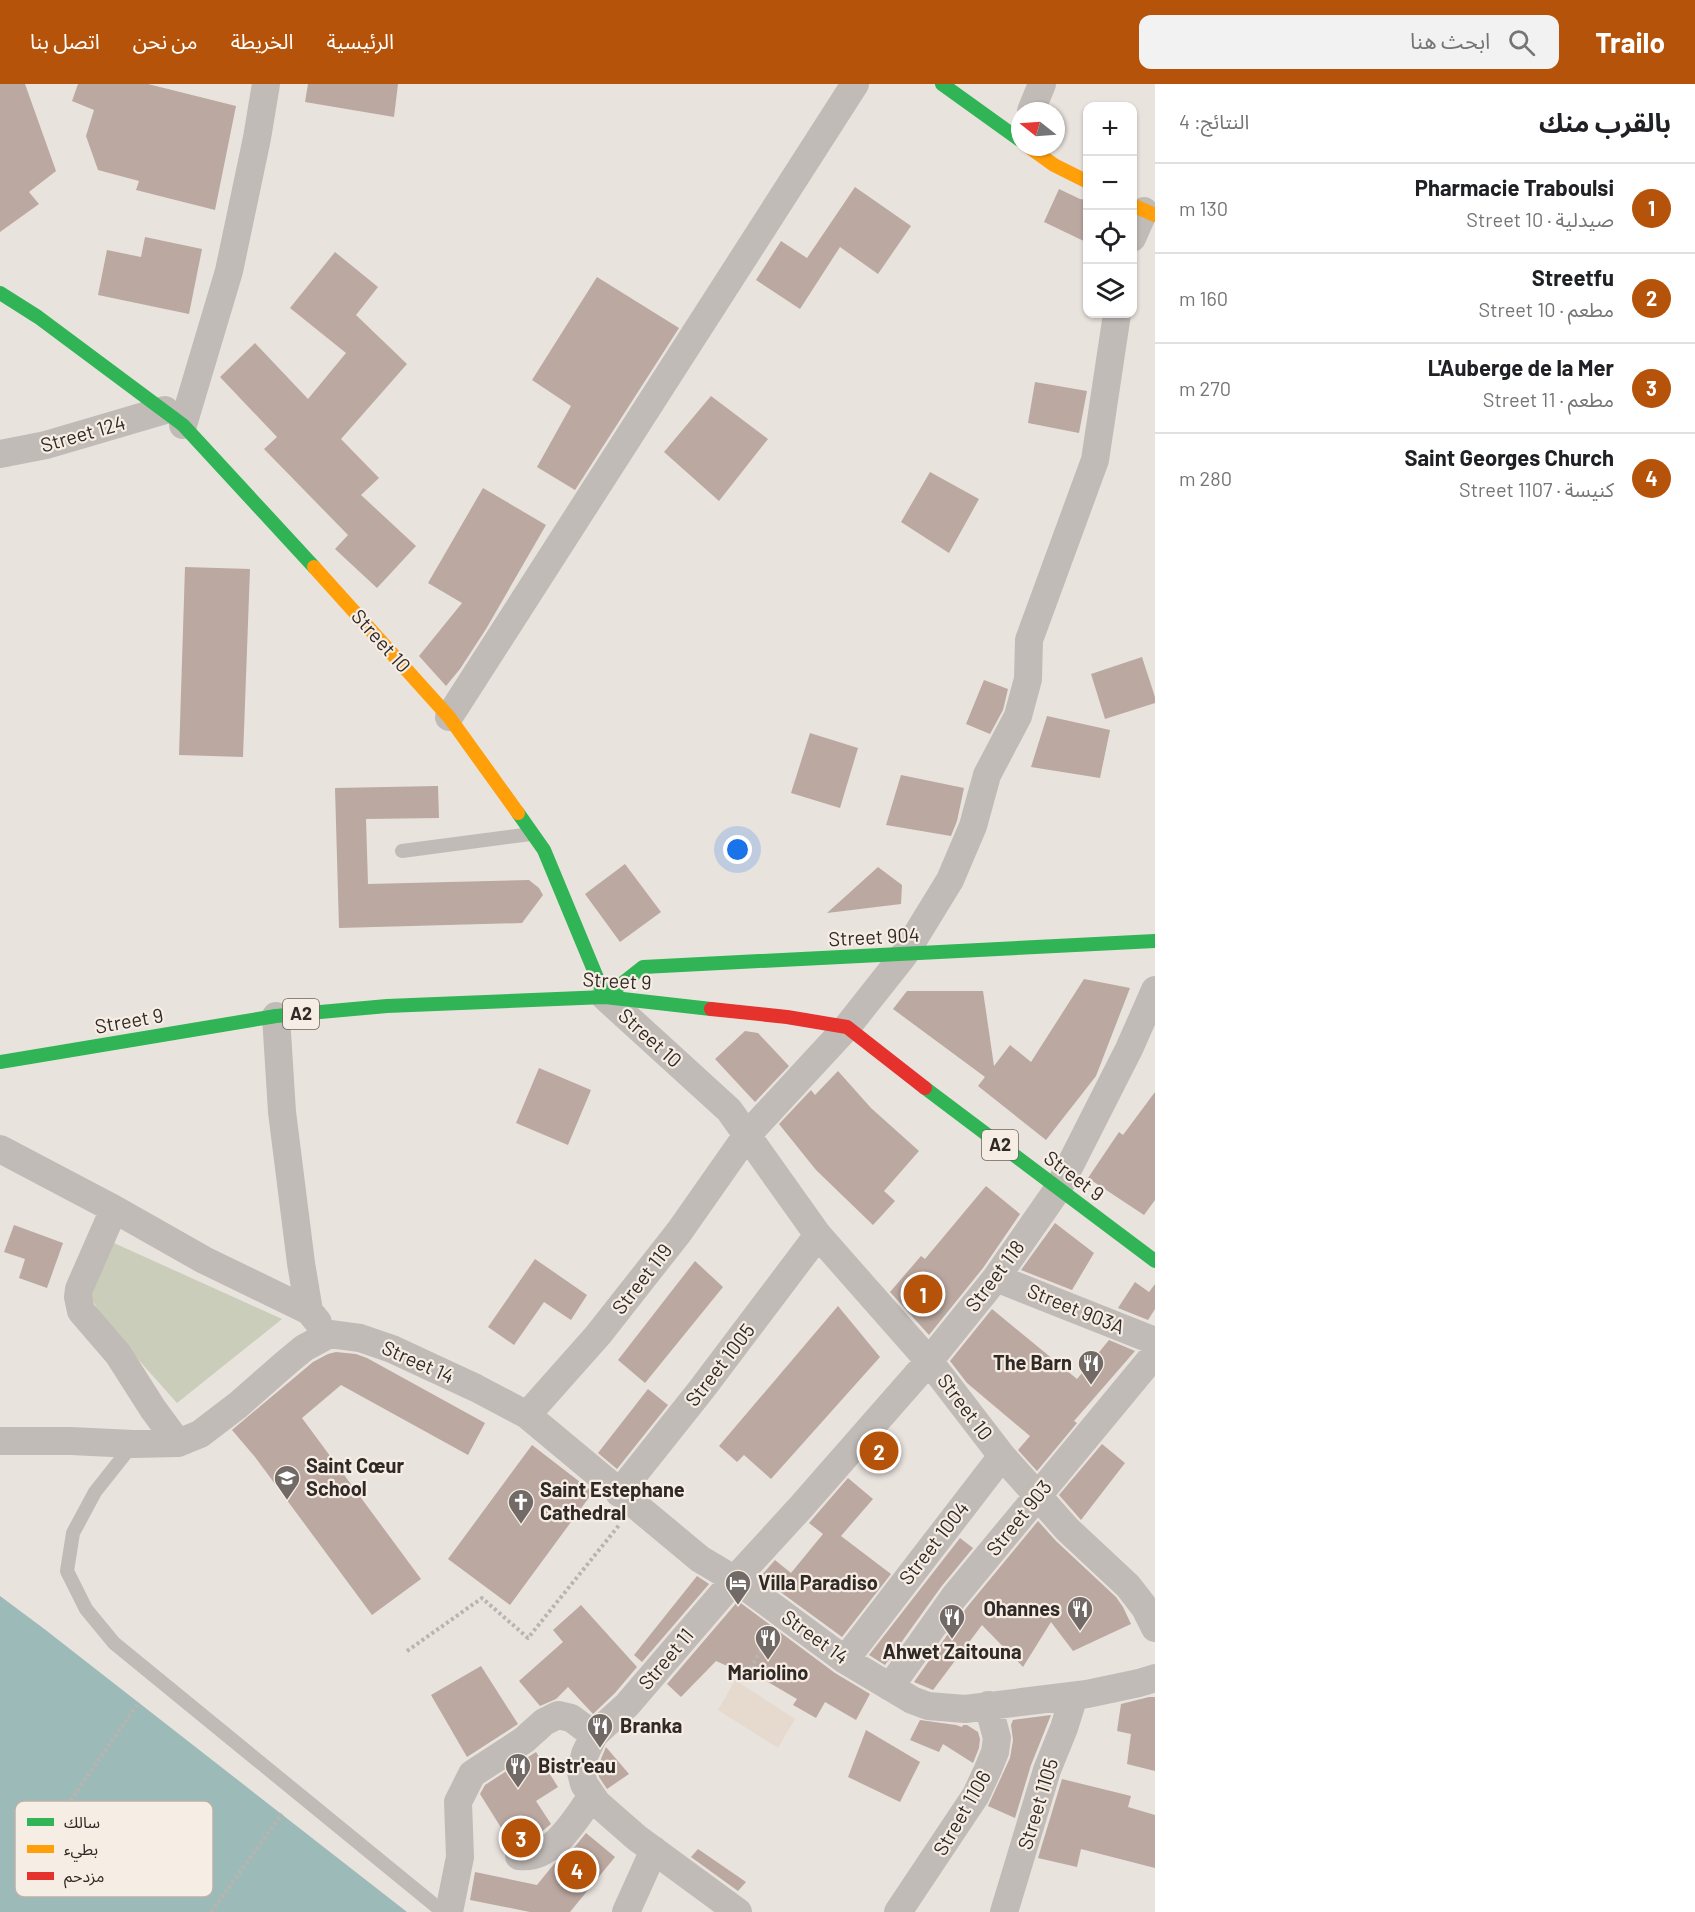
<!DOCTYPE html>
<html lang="ar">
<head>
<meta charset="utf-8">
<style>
	:root { --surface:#fff; --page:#f2f2f2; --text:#202124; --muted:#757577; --line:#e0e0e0; --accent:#b45309 }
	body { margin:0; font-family:Barlow,"Noto Sans Arabic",sans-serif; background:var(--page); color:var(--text); direction:rtl }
	.controls { position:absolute; right:18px; top:18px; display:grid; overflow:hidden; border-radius:12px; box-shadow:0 2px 4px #0004 }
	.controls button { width:54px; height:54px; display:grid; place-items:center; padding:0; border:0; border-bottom:2px solid var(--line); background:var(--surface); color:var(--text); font:30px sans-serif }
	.compass { position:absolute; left:1011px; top:18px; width:54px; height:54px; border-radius:50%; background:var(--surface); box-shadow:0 2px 4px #0004; rotate:287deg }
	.you { position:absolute; left:738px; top:766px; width:21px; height:21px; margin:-15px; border:4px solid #fff; border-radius:50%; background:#1a73e8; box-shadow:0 0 0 9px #1a73e833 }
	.badge { display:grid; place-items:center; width:39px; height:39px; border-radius:50%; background:var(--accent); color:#fff; font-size:20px; font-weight:700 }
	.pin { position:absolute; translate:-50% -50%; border:3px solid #fff; box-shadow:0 2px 6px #0006 }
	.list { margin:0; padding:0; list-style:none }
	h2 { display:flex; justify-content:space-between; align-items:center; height:78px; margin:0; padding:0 24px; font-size:26px }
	h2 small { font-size:20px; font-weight:400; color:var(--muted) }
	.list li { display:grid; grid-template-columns:39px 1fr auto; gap:18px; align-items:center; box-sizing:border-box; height:90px; padding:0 24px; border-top:2px solid var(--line) }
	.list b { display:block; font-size:22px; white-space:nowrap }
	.list p { margin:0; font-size:20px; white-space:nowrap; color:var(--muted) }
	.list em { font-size:20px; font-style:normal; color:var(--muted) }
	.icon { flex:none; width:33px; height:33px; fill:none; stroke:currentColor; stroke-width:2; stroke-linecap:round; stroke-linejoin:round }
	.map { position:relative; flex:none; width:1155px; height:1828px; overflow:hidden; direction:ltr }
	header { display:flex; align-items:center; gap:36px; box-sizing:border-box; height:84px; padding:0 30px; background:var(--accent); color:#fff }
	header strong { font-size:28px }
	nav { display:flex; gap:33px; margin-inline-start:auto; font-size:21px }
	.search { width:420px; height:54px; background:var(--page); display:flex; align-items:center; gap:15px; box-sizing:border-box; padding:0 21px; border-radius:12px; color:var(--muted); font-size:22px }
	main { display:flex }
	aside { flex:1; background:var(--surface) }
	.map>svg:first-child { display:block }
	.green { fill:#cacdb9 }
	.plaza { fill:#e6dace }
	.water { fill:#9cbab8 }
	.building { fill:#bba8a1 }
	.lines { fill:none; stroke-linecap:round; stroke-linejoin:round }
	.path { stroke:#bab4b0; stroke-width:4; stroke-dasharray:3 3; stroke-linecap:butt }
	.lane { stroke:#c1bbb7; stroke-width:14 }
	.street { stroke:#c1bbb7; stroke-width:28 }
	.fast { stroke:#30b455; stroke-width:14 }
	.slow { stroke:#ff9f0a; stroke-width:14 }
	.jam { stroke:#e5322d; stroke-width:14 }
	.labels { text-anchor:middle; stroke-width:4.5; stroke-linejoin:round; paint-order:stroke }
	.shield { fill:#f6ede4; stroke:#6c645f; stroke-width:1.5 }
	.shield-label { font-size:18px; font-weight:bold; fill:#312926 }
	.street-label { font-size:20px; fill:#312926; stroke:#f6ede4 }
	.poi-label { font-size:20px; font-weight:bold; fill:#312926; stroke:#f6ede4; text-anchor:start }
	.key { fill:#f6ede4; stroke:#bbb2ab; stroke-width:1.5 }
	.key-label { font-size:16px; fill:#312926 }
</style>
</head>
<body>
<header>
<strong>Trailo</strong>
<div class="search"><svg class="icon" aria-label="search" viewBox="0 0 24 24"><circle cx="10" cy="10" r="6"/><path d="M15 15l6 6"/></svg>ابحث هنا</div>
<nav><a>الرئيسية</a><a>الخريطة</a><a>من نحن</a><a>اتصل بنا</a></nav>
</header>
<main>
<aside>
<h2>بالقرب منك<small>النتائج: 4</small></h2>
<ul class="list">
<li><span class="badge">1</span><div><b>Pharmacie Traboulsi</b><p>صيدلية · Street 10</p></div><em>130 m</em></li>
<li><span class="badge">2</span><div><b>Streetfu</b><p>مطعم · Street 10</p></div><em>160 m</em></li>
<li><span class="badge">3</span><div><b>L'Auberge de la Mer</b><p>مطعم · Street 11</p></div><em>270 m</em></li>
<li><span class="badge">4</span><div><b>Saint Georges Church</b><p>كنيسة · Street 1107</p></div><em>280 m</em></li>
</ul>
</aside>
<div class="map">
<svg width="1155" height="1828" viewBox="0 0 1155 1828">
	<rect width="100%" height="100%" fill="#e9e3de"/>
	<path class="green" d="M 114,1159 L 282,1235 L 177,1319 L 103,1236 L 90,1211 Z"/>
	<path class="plaza" d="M 735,1596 L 795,1635 L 778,1664 L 718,1626 Z"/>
	<path class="water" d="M 0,1512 L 43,1544 L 407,1828 L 0,1828 Z"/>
	<path class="building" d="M 0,0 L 25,0 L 56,87 L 29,108 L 39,120 L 0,148 Z
		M 78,0 L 148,0 L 236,22 L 215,126 L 136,106 L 139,97 L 98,86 L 86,52 L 94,26 L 72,17 Z
		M 308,0 L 398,0 L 394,33 L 305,18 Z
		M 855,103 L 911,142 L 878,190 L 840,163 L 800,225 L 756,196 L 781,157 L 807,174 Z
		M 1059,105 L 1080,115 L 1088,116 L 1088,159 L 1044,138 Z
		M 145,153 L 202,165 L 189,230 L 98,211 L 107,166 L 141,173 Z
		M 335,168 L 378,203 L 356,231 L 407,280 L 341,355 L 379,394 L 361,411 L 416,462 L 377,504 L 335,465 L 348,451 L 264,365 L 277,353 L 220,293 L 255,259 L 308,315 L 346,269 L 290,224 Z
		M 597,193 L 679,244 L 575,406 L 537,383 L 571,322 L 532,296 Z
		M 1035,298 L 1087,307 L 1079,349 L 1028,339 Z
		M 711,312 L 768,355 L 719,417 L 664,368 Z
		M 930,388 L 979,415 L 949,469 L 901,438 Z
		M 483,404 L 546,441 L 486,545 L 460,585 L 446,602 L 419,572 L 462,519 L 428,499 Z
		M 185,483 L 250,485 L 243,673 L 179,671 Z
		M 1142,573 L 1155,613 L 1155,619 L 1105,635 L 1091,590 Z
		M 984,596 L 1008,605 L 1003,626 L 990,650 L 966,640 Z
		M 1047,632 L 1110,646 L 1100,694 L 1031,683 Z
		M 810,649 L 858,664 L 840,724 L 791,709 Z
		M 901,691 L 964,704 L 957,737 L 951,752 L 886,741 Z
		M 438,702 L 439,734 L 366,735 L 368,800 L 529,796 L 539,804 L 543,811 L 522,839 L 339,844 L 335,704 Z
		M 625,780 L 661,828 L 620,858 L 585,810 Z
		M 878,783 L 902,801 L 901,820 L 827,829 Z
		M 1084,895 L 1130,904 L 1096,992 L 1046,1056 L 978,1002 L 985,993 L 893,925 L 907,907 L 983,907 L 994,982 L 1010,961 L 1031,978 Z
		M 745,947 L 758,949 L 789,982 L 755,1018 L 715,975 Z
		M 539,984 L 591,1006 L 568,1061 L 516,1039 Z
		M 838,987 L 871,1024 L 919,1067 L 884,1107 L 895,1117 L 873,1141 L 816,1086 L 779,1040 L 811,1006 L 815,1011 Z
		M 1155,1008 L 1155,1116 L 1144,1131 L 1088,1094 L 1119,1048 L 1123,1051 Z
		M 986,1102 L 1020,1130 L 983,1184 L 929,1251 L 890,1208 L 921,1172 L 925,1175 Z
		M 1055,1139 L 1094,1169 L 1072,1206 L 1021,1186 Z
		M 14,1141 L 63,1159 L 47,1204 L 19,1194 L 25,1175 L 4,1168 Z
		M 535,1175 L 587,1211 L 571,1236 L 544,1218 L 514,1261 L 488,1243 Z
		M 695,1177 L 723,1203 L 645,1299 L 618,1276 Z
		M 1135,1198 L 1149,1208 L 1155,1200 L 1155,1225 L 1148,1236 L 1118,1224 Z
		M 838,1222 L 880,1273 L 771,1395 L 744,1371 L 737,1378 L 719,1362 Z
		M 992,1225 L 1077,1295 L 1109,1256 L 1135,1267 L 1074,1337 L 1077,1339 L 1037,1387 L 1018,1366 L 1030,1352 L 967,1299 L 950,1277 Z
		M 336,1268 L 356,1270 L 367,1274 L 485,1339 L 468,1371 L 341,1301 L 302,1334 L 421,1495 L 372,1531 L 255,1373 L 232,1346 L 313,1278 L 328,1270 Z
		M 648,1305 L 668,1321 L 617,1385 L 598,1369 Z
		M 1102,1360 L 1125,1379 L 1081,1436 L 1059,1411 Z
		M 532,1361 L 593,1408 L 510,1521 L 448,1475 Z
		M 848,1394 L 873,1415 L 841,1452 L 891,1490 L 842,1553 L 760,1493 L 775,1476 L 791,1489 L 823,1450 L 809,1439 Z
		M 1038,1437 L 1056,1457 L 1116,1513 L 1123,1523 L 1131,1540 L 1073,1567 L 1051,1538 L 1023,1583 L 982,1541 L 933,1606 L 914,1598 L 967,1523 Z
		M 960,1454 L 973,1464 L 941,1503 L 885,1581 L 869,1571 Z
		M 697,1492 L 709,1500 L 642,1578 L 634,1571 Z
		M 738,1517 L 835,1589 L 870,1610 L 856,1636 L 825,1618 L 816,1634 L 793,1621 L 797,1615 L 744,1584 L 741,1588 L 716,1577 L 681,1613 L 667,1600 Z
		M 581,1521 L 637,1583 L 615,1609 L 593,1630 L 568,1603 L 556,1615 L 540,1622 L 519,1597 L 563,1558 L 553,1546 Z
		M 481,1582 L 518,1640 L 467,1673 L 431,1611 Z
		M 1149,1613 L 1155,1613 L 1155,1687 L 1127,1680 L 1131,1650 L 1117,1647 L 1121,1620 Z
		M 1051,1631 L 1031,1681 L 1015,1734 L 988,1722 L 1010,1674 L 1013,1656 L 1011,1641 L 1013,1636 Z
		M 920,1636 L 956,1641 L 962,1643 L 963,1641 L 967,1641 L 978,1648 L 980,1655 L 979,1664 L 973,1679 L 943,1660 L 939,1668 L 910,1656 Z
		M 866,1646 L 920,1678 L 900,1718 L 848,1693 Z
		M 606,1663 L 629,1690 L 607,1705 L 599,1693 L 598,1688 L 601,1675 Z
		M 536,1668 L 558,1703 L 536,1717 L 551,1740 L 535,1753 L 510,1758 L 480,1710 L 485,1701 Z
		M 1062,1695 L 1131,1712 L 1128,1723 L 1155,1731 L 1155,1784 L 1081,1765 L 1077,1783 L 1038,1774 Z
		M 586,1749 L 615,1773 L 570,1828 L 530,1828 L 470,1816 L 475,1788 L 537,1801 L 554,1780 L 573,1765 Z
		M 698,1765 L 746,1798 L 738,1807 L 691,1773 Z"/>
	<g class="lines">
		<path class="path" d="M 407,1567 L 482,1514 L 528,1554 L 620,1440
			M 745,1595 L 769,1551
			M 43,1756 L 139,1618
			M 211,1828 L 282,1730"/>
		<path class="lane" d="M 402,767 L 531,750
			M 133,1360 L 95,1408 L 73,1449 L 67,1487 L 86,1525 L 114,1559 L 443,1828"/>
		<path class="street" d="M 1031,27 L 1042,0
			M 1132,154 L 1144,127
			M 183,341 L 229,187 L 257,54 L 266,0
			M 0,370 L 46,361 L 165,326
			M 449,633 L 855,0
			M 605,913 L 729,1026 L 818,1151 L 929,1277 L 1002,1372 L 1037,1411 L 1067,1445 L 1128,1502 L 1145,1524 L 1155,1544
			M 276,932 L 282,1028 L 301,1179 L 309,1227 L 318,1238
			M 0,1065 L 114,1125 L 204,1176 L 309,1227
			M 114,1125 L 79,1205 L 78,1213 L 81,1227 L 118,1270 L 153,1325 L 178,1359
			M 996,1194 L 1155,1257
			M 330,1250 L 360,1254 L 392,1265 L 476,1304 L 527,1331 L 700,1475 L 742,1500 L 845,1576 L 912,1616 L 928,1622 L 965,1625 L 1087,1610 L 1139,1599 L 1155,1594
			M 527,1331 L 598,1251 L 679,1148 L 747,1051 L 847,943 L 904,871 L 950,796 L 973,742 L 987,691 L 1018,632 L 1028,595 L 1029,556 L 1095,376 L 1117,230
			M 0,1357 L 71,1357 L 133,1360 L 178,1359 L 200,1350 L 238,1321 L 287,1278 L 304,1264 L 330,1250
			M 619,1409 L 701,1306 L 818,1151
			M 845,1576 L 1002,1372
			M 890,1603 L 954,1513 L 1155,1270
			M 519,1772 C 553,1776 575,1736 592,1712
			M 449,1828 L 460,1773 L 458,1718 L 472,1690 L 524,1656 L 544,1638 L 558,1631 L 571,1634 L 594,1651
			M 626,1828 L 654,1766
			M 738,1828 L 637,1754 L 597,1719 L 584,1700 L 581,1688 L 585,1670 L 594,1651 L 627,1621 L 735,1495 L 801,1423 L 929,1277 L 996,1194 L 1058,1105 L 1129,965 L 1155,906
			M 898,1828 L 976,1711 L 988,1685 L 995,1668 L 997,1654 L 988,1621
			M 1004,1828 L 1047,1686 L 1064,1644 L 1074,1612"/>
		<path class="fast" d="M 942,0 L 1020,56
			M 0,209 L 38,233 L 183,341 L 314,483
			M 518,729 L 544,766 L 605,913 L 643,883 L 1155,857
			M 0,978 L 276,932 L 387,922 L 605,913 L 711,925
			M 925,1004 L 1155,1177"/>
		<path class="slow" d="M 1029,63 L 1054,81 L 1088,98
			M 1132,121 L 1155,131
			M 314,483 L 449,633 L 518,729"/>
		<path class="jam" d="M 711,925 L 787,933 L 847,943 L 925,1004"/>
	</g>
	<defs>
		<g id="restaurant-pin" transform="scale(1.35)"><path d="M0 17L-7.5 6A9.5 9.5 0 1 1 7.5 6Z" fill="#716a66" stroke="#f6ede4"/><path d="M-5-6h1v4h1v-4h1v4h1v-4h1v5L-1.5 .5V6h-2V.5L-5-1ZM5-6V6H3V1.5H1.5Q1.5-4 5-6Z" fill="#fff"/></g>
		<g id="school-pin" transform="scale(1.35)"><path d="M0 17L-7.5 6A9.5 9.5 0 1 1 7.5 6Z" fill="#716a66" stroke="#f6ede4"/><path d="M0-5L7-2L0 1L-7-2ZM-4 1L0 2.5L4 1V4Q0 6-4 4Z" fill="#fff"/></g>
		<g id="church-pin" transform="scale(1.35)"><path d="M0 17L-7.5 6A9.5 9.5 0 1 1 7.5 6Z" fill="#716a66" stroke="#f6ede4"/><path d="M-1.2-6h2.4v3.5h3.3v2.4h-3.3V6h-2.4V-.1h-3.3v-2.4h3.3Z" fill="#fff"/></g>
		<g id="hotel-pin" transform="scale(1.35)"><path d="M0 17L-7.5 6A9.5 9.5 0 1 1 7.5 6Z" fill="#716a66" stroke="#f6ede4"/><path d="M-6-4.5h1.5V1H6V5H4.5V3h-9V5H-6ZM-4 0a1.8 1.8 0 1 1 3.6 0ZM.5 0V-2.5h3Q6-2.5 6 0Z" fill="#fff"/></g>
	</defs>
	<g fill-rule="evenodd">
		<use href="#restaurant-pin" x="1091" y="1279"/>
		<use href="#school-pin" x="287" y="1394"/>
		<use href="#church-pin" x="521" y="1418"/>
		<use href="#hotel-pin" x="738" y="1499"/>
		<use href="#restaurant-pin" x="1080" y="1525"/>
		<use href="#restaurant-pin" x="952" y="1533"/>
		<use href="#restaurant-pin" x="768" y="1554"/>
		<use href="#restaurant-pin" x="600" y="1642"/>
		<use href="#restaurant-pin" x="518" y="1682"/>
	</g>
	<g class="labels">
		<g class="shield">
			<rect x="283" y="915" width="36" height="30" rx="4.5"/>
			<rect x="982" y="1046" width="36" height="30" rx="4.5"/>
		</g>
		<g class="shield-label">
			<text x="301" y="936">A2</text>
			<text x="1000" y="1067">A2</text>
		</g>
		<g class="street-label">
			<text transform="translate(83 350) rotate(-16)" y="7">Street 124</text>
			<text transform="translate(381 557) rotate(48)" y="7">Street 10</text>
			<text transform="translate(874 853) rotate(-3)" y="7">Street 904</text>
			<text transform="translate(617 897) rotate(3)" y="7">Street 9</text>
			<text transform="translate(129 937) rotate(-10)" y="7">Street 9</text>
			<text transform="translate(650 954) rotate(42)" y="7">Street 10</text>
			<text transform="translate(1074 1092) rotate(37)" y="7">Street 9</text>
			<text transform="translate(995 1192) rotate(-53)" y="7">Street 118</text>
			<text transform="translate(642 1195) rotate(-52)" y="7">Street 119</text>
			<text transform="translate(1076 1225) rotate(22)" y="7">Street 903A</text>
			<text transform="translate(418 1278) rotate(24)" y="7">Street 14</text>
			<text transform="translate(720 1281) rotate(-52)" y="7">Street 1005</text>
			<text transform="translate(965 1323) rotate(53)" y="7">Street 10</text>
			<text transform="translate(1019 1434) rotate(-51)" y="7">Street 903</text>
			<text transform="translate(934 1459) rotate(-52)" y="7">Street 1004</text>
			<text transform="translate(815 1553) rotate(36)" y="7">Street 14</text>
			<text transform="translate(666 1575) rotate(-50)" y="7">Street 11</text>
			<text transform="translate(1038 1720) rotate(-73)" y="7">Street 1105</text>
			<text transform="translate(962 1729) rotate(-60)" y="7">Street 1106</text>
		</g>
		<g class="poi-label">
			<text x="1072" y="1286" text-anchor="end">The Barn</text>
			<text x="306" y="1389">Saint Cœur<tspan x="306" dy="23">School</tspan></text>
			<text x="540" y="1413">Saint Estephane<tspan x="540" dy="23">Cathedral</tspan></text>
			<text x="758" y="1506">Villa Paradiso</text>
			<text x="1060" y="1532" text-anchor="end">Ohannes</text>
			<text x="952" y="1575" text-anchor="middle">Ahwet Zaitouna</text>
			<text x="768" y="1596" text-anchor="middle">Mariolino</text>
			<text x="620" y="1649">Branka</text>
			<text x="538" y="1689">Bistr'eau</text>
		</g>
	</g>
	<rect x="15" y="1717" width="198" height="96" rx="9" class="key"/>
	<rect x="27" y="1734" width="27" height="8" fill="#30b455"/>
	<rect x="27" y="1761" width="27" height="8" fill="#ff9f0a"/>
	<rect x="27" y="1788" width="27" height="8" fill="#e5322d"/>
	<g class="key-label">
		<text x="64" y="1744">سالك</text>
		<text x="64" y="1771">بطيء</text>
		<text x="64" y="1798">مزدحم</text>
	</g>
</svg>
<div class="controls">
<button>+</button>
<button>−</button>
<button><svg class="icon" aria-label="locate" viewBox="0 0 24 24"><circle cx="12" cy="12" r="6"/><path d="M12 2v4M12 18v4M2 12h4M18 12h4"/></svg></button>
<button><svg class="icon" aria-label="layers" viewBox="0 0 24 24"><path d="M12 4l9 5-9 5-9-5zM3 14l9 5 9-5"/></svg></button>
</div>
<svg class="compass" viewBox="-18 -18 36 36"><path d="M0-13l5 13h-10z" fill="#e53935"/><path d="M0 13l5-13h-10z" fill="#757577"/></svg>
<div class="you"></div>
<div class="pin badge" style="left:923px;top:1210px">1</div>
<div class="pin badge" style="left:879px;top:1367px">2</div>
<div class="pin badge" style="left:521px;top:1754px">3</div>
<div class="pin badge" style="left:577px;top:1786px">4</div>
</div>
</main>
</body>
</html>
